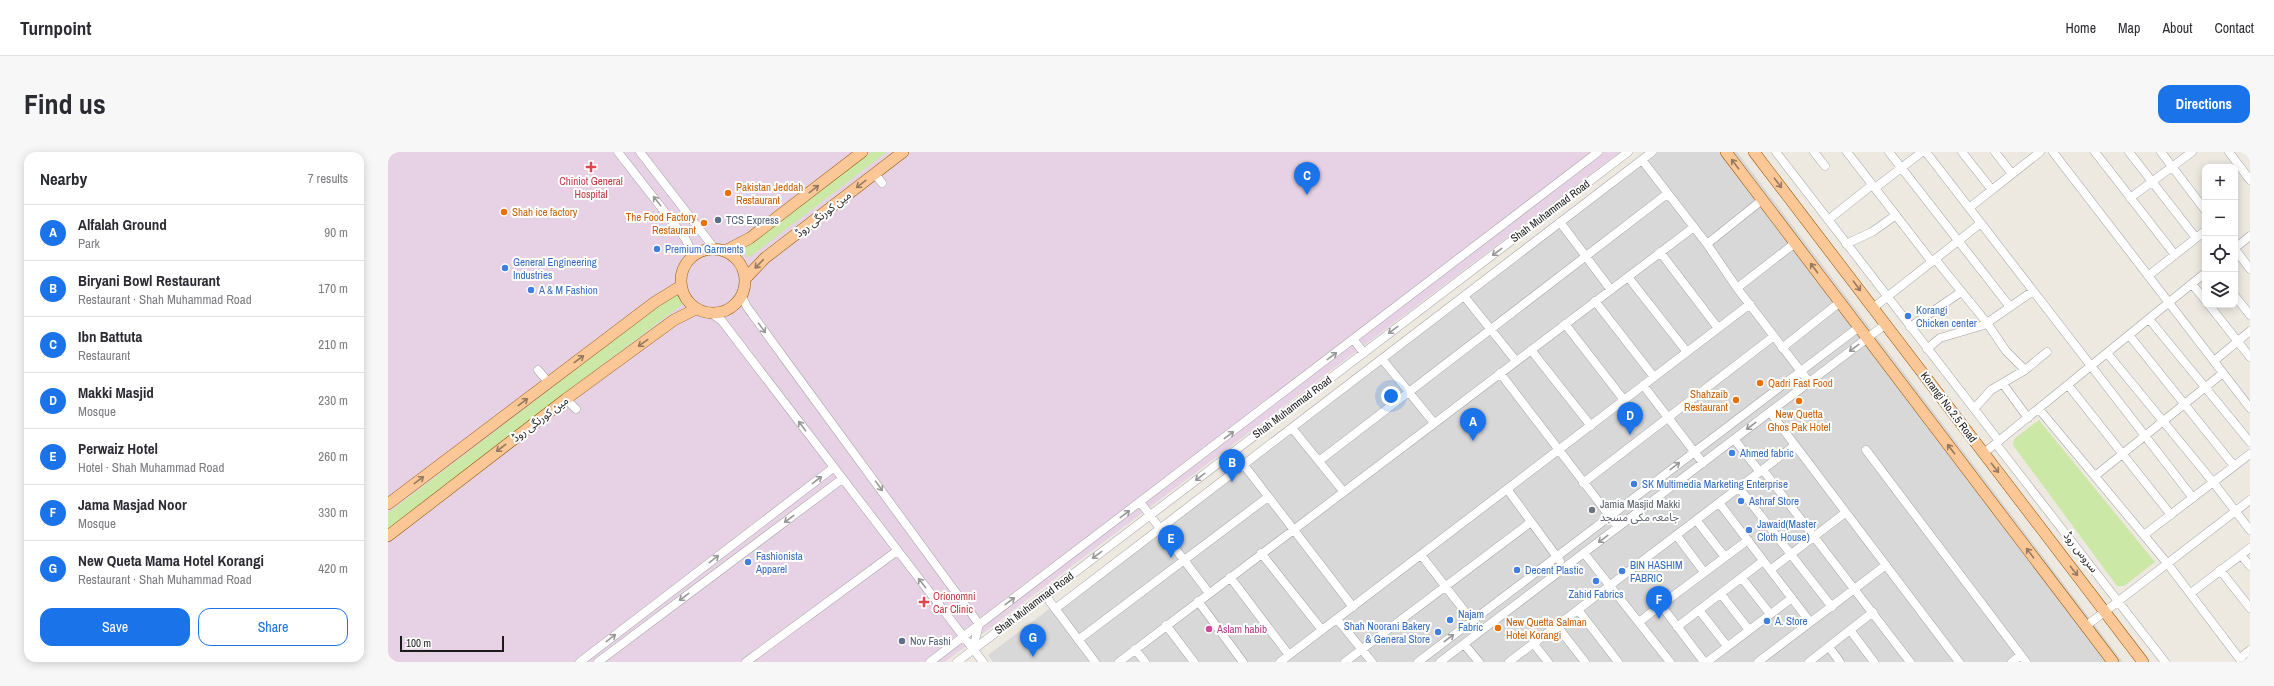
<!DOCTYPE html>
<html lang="en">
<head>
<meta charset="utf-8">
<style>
	:root { --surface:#fff; --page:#f7f7f7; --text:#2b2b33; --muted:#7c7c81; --line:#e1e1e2; --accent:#1a73e8 }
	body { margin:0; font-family:"Archivo Narrow","Noto Sans Arabic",sans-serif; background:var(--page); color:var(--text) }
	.controls { position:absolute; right:12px; top:12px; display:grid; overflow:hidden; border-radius:8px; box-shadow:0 2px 10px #0003 }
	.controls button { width:36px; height:36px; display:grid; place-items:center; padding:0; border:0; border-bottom:1px solid var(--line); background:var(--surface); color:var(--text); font:20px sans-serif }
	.scale { position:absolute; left:12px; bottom:10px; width:104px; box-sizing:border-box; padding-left:4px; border:2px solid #1b1b1b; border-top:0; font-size:11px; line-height:14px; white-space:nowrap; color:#1b1b1b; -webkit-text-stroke:3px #fff; paint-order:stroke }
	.you { position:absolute; left:1003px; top:244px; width:14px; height:14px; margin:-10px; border:3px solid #fff; border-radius:50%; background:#1a73e8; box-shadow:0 0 0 6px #1a73e833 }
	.badge { display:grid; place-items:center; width:26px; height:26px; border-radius:50%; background:var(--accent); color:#fff; font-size:13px; font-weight:700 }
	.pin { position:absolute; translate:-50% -33px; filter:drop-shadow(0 1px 2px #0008) }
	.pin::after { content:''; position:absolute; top:21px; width:14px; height:12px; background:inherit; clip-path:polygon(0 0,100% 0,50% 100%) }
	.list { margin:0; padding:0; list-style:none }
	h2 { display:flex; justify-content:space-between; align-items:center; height:52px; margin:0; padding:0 16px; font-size:17px }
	h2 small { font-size:13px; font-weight:400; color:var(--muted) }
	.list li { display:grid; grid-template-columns:26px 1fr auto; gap:12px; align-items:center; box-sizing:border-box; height:56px; padding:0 16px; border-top:1px solid var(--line) }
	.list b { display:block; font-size:15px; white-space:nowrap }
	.list p { margin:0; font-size:13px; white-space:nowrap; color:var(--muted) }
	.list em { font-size:13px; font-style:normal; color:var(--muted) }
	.actions { display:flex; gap:8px; padding:12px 16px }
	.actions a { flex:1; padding:9px 0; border:1px solid var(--accent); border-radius:12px; text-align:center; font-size:14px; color:var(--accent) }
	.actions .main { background:var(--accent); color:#fff }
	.icon { flex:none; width:22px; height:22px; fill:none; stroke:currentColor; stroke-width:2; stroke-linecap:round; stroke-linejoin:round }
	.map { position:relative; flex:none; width:1862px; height:510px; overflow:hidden; border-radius:12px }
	header { display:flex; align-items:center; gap:24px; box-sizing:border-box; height:56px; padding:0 20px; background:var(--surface); border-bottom:1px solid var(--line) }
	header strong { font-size:19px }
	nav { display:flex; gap:22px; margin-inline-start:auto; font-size:14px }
	.intro { display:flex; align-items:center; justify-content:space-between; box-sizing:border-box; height:96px; padding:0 24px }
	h1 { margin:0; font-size:28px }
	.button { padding:10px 18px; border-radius:12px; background:var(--accent); color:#fff; font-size:14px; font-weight:700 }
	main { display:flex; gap:24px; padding:0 24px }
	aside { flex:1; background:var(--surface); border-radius:12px; box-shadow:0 2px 10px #0003 }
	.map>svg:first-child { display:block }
	.residential { fill:#d9d8d8 }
	.industrial { fill:#e6d2e4 }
	.grass { fill:#cce8a6 }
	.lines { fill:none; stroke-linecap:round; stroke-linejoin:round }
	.minor-casing { stroke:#a2a2a2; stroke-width:9 }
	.major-casing { stroke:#915501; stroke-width:12 }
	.minor { stroke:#fff; stroke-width:8 }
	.major { stroke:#fbc797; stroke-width:11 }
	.oneway { stroke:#967a5f }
	.oneway2 { stroke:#989898 }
	.health-dot { fill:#e0444e; stroke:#fff; stroke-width:1.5 }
	.food-dot { fill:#e8710a; stroke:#fff; stroke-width:1.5 }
	.service-dot { fill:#5c6f8a; stroke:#fff; stroke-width:1.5 }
	.shop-dot { fill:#3f7fe0; stroke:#fff; stroke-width:1.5 }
	.worship-dot { fill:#6b7280; stroke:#fff; stroke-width:1.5 }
	.hotel-dot { fill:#d1479c; stroke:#fff; stroke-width:1.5 }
	.labels { text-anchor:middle; stroke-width:4; stroke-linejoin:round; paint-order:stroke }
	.health-label { font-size:11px; fill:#be3a42; stroke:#fff }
	.food-label { font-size:11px; fill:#c56008; stroke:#fff; text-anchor:start }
	.street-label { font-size:11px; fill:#1b1b1b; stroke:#fff }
	.service-label { font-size:11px; fill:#4e5e75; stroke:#fff; text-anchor:start }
	.shop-label { font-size:11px; fill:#366cbe; stroke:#fff; text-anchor:start }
	.worship-label { font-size:11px; fill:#5b616d; stroke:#fff; text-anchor:start }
	.hotel-label { font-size:11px; fill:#b23c85; stroke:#fff; text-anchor:start }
</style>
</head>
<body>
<header>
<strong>Turnpoint</strong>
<nav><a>Home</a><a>Map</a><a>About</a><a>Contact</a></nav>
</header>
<div class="intro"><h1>Find us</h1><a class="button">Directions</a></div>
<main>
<aside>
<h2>Nearby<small>7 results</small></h2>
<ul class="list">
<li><span class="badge">A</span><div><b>Alfalah Ground</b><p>Park</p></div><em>90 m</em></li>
<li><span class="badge">B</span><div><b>Biryani Bowl Restaurant</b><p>Restaurant · Shah Muhammad Road</p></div><em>170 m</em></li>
<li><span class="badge">C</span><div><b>Ibn Battuta</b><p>Restaurant</p></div><em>210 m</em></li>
<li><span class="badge">D</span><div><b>Makki Masjid</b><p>Mosque</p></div><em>230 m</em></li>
<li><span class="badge">E</span><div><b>Perwaiz Hotel</b><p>Hotel · Shah Muhammad Road</p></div><em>260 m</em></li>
<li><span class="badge">F</span><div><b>Jama Masjad Noor</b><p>Mosque</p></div><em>330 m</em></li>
<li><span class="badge">G</span><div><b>New Queta Mama Hotel Korangi</b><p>Restaurant · Shah Muhammad Road</p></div><em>420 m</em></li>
</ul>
<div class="actions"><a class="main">Save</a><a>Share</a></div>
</aside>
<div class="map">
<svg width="1862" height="510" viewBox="0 0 1862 510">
	<rect width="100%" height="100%" fill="#ede8e0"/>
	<path class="residential" d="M 1270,0 L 1349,0 L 1735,510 L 605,510 L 600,503 Z"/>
	<path class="industrial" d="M 0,0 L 1232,0 L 557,510 L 0,510 Z"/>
	<path class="grass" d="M 483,0 L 499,0 L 362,105 L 359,105 L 357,96 Z
		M 287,142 L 289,142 L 295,149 L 295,152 L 165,250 L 0,379 L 0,361 Z
		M 1651,268 L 1767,410 L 1736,434 L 1729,434 L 1625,293 L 1626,287 Z"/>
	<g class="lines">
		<g class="minor-casing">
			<path id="minor" d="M 230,0 L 297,86 L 302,96 L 302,106
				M 252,0 L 326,96
				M 1388,0 L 1611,289
				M 1426,0 L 1437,14
				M 1459,0 L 1544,110
				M 1501,0 L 1622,155
				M 1538,0 L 1805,346
				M 1574,0 L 1604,38
				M 1607,0 L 1624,22
				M 1665,0 L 1862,256
				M 1707,0 L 1787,103
				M 1741,0 L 1808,86
				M 1773,0 L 1817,58
				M 1841,0 L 1862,28
				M 1254,8 L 1319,92 L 1349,136 L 1421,230
				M 487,22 L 494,31
				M 1487,36 L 1534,0
				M 1742,46 L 1804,0
				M 1581,56 L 1652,0
				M 1440,68 L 1484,33
				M 1172,70 L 1223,138
				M 1319,92 L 1374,48
				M 1458,92 L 1484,80 L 1508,63
				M 1847,96 L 1862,84
				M 1847,97 L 1862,117
				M 1272,100 L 1330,176
				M 1547,107 L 1599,171 L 1618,199 L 1637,218
				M 1760,124 L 1817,79
				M 1240,125 L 1299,200
				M 1804,132 L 1817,148
				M 1349,136 L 1407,91
				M 353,143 L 359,155 L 396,206 L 591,472
				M 1076,144 L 1128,209
				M 1847,144 L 1862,163
				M 1207,149 L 1266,225
				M 1821,153 L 1862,205
				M 1485,156 L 1593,71
				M 323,161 L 334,169 L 595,510
				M 1761,167 L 1862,290
				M 1177,172 L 1236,248
				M 1522,175 L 1573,140
				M 1741,183 L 1846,314
				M 965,187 L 976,201
				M 1394,196 L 1452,150
				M 1539,197 L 1552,186 L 1596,173 L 1645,139
				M 1143,198 L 1203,274
				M 1719,201 L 1825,330 L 1862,378
				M 994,207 L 1046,271
				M 1826,209 L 1862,179
				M 150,218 L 160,230
				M 1112,221 L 1230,375
				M 1615,232 L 1640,266
				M 1255,233 L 1315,311
				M 1680,233 L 1783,363
				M 178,247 L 188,257
				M 1586,257 L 1603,238 L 1637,218 L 1659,200
				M 1651,257 L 1779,411 L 1854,510
				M 1382,260 L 1571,510
				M 904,276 L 955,339
				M 1346,287 L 1372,320
				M 1608,292 L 1777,510
				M 1478,298 L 1638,510
				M 1596,301 L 1817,121
				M 931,309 L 1279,42
				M 856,313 L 965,455
				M 1375,318 L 1522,510
				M 1707,324 L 1835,221
				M 1195,331 L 1386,184
				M 1119,337 L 1172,409
				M 1352,337 L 1444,455
				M 752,350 L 821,441
				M 1332,352 L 1422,470
				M 1309,369 L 1337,405
				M 1756,383 L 1862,302
				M 1289,384 L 1316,420
				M 873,401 L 934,478
				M 1196,401 L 1282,510
				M 1033,403 L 1092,479
				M 1853,403 L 1862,414
				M 1382,418 L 1457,361
				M 1832,418 L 1862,456
				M 842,425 L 901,503
				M 1354,426 L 1382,462
				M 1803,441 L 1862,396
				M 1333,442 L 1361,478
				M 657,443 L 707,510
				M 810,449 L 855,510
				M 667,457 L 1264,0
				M 1311,458 L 1339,494
				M 1191,459 L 1230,510
				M 949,467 L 984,510
				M 1251,470 L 1273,453
				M 778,473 L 806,510
				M 1169,474 L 1197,510
				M 1698,474 L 1862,348
				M 1289,475 L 1375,409
				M 1462,478 L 1486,510
				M 690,488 L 880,345
				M 1076,492 L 1091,510
				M 1146,492 L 1160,510
				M 1441,495 L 1452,510
				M 585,497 L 591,472
				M 747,497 L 757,510
				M 1852,506 L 1862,498
				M 192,510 L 445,316
				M 210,510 L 454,327
				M 358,510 L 509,399
				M 542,510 L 1210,0
				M 569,510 L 1240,0
				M 731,510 L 1306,75
				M 892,510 L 1362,152
				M 957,510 L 1143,370
				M 1030,510 L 1471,175
				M 1052,510 L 1498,172
				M 1121,510 L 1407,293
				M 1316,510 L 1273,453 L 1360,388
				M 1319,510 L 1404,446
				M 1370,510 L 1498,413
				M 1421,510 L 1485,460
				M 1624,510 L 1633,503"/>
		</g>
		<g class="major-casing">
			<path id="major" d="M 1338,0 L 1725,510
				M 1366,0 L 1755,510
				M293 129a32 32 0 1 1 64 0a32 32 0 1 1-64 0Z
				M 337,99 L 362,86 L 474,0
				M 357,127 L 377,106 L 515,0
				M 0,352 L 267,150 L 293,134
				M 0,384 L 178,247 L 286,168 L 308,157"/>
		</g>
		<use href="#minor" class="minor"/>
		<use href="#major" class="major"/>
	</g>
	<defs><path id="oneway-shaft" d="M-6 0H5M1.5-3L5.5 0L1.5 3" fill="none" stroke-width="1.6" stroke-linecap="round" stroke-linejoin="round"/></defs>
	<g class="oneway">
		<use href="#oneway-shaft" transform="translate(1347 12) rotate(-127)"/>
		<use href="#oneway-shaft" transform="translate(1390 31) rotate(53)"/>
		<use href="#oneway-shaft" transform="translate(473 32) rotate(142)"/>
		<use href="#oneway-shaft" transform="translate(426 37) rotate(-38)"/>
		<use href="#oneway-shaft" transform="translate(371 112) rotate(134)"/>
		<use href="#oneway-shaft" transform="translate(1426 116) rotate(-127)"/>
		<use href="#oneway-shaft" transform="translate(1469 134) rotate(53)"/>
		<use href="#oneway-shaft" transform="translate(255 191) rotate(144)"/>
		<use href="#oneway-shaft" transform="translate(191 207) rotate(-37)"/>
		<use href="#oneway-shaft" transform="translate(135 250) rotate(-37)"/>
		<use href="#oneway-shaft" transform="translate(113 296) rotate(143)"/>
		<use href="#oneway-shaft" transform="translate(1563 297) rotate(-127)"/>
		<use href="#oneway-shaft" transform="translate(1607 316) rotate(52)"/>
		<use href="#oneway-shaft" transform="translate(31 328) rotate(-37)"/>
		<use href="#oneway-shaft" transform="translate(1642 401) rotate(-127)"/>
		<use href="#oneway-shaft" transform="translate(1686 419) rotate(52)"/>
	</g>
	<g class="oneway2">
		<use href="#oneway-shaft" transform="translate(269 49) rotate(-128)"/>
		<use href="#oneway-shaft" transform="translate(1109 100) rotate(143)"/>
		<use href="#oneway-shaft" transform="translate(374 176) rotate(54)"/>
		<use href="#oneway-shaft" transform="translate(1005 178) rotate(143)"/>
		<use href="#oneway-shaft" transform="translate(1466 196) rotate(143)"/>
		<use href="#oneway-shaft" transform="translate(944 204) rotate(-37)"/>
		<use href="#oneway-shaft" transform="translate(414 274) rotate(-127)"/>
		<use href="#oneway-shaft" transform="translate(1363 274) rotate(143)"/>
		<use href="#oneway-shaft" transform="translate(841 283) rotate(-37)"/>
		<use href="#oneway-shaft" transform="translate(1287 314) rotate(-38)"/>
		<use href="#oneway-shaft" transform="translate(812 325) rotate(143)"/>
		<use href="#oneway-shaft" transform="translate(429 328) rotate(-37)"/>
		<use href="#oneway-shaft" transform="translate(491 334) rotate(54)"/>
		<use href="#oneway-shaft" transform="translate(737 362) rotate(-37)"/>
		<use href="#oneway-shaft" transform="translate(401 367) rotate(143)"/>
		<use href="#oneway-shaft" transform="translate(1215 387) rotate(143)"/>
		<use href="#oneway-shaft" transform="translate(709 403) rotate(143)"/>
		<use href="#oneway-shaft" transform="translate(326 407) rotate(-38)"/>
		<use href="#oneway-shaft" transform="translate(534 431) rotate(-128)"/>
		<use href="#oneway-shaft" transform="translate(296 445) rotate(143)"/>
		<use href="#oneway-shaft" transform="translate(622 449) rotate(-37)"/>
		<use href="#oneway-shaft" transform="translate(223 486) rotate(-38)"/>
		<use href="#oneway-shaft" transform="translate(1061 486) rotate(-37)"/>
	</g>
	<g class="health-dot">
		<path d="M201 9h4v4h4v4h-4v4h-4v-4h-4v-4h4z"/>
		<path d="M534 444h4v4h4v4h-4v4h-4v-4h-4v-4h4z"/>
	</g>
	<g class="food-dot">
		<circle cx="340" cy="41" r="4"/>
		<circle cx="116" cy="60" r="4"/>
		<circle cx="316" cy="71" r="4"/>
		<circle cx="1372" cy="231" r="4"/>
		<circle cx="1348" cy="248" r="4"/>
		<circle cx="1411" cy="249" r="4"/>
		<circle cx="1110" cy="476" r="4"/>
	</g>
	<g class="service-dot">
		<circle cx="330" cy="68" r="4"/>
		<circle cx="514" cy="489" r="4"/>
	</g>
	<g class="shop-dot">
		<circle cx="269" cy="97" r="4"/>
		<circle cx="117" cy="116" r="4"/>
		<circle cx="143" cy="138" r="4"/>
		<circle cx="1520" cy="164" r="4"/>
		<circle cx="1344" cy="301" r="4"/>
		<circle cx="1246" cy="332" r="4"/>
		<circle cx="1353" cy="349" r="4"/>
		<circle cx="1361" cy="378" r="4"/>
		<circle cx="360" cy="410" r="4"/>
		<circle cx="1129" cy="418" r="4"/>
		<circle cx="1234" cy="419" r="4"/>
		<circle cx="1208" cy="429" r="4"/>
		<circle cx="1062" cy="468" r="4"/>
		<circle cx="1379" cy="469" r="4"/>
		<circle cx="1050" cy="480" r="4"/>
	</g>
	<circle class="worship-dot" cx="1204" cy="358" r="4"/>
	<circle class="hotel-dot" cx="821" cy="477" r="4"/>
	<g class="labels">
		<g class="health-label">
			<text x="203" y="33">Chiniot General<tspan x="203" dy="13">Hospital</tspan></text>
			<text x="545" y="448" text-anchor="start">Orionomni<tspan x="545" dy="13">Car Clinic</tspan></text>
		</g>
		<g class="food-label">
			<text x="348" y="39">Pakistan Jeddah<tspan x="348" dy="13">Restaurant</tspan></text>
			<text x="124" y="64">Shah ice factory</text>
			<text x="308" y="69" text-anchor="end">The Food Factory<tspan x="308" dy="13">Restaurant</tspan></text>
			<text x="1380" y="235">Qadri Fast Food</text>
			<text x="1340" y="246" text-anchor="end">Shahzaib<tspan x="1340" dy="13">Restaurant</tspan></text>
			<text x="1411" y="266" text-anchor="middle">New Quetta<tspan x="1411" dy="13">Ghos Pak Hotel</tspan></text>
			<text x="1118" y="474">New Quetta Salman<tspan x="1118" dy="13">Hotel Korangi</tspan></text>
		</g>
		<g class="street-label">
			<text transform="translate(1162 59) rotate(-37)" y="4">Shah Muhammad Road</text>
			<text transform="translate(435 62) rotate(-38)" y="4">مین کورنگی روڈ</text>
			<text transform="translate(904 255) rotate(-37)" y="4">Shah Muhammad Road</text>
			<text transform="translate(1561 255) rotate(53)" y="4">Korangi No.2.5 Road</text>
			<text transform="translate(152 267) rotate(-37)" y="4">مین کورنگی روڈ</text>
			<text transform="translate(1693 400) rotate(52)" y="4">سروس روڈ</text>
			<text transform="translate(646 451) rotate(-37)" y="4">Shah Muhammad Road</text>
		</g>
		<g class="service-label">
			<text x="338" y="72">TCS Express</text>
			<text x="522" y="493">Nov Fashi</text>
		</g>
		<g class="shop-label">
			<text x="277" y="101">Premium Garments</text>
			<text x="125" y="114">General Engineering<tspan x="125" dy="13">Industries</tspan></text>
			<text x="151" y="142">A &amp; M Fashion</text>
			<text x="1528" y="162">Korangi<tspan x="1528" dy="13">Chicken center</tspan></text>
			<text x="1352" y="305">Ahmed fabric</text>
			<text x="1254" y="336">SK Multimedia Marketing Enterprise</text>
			<text x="1361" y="353">Ashraf Store</text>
			<text x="1369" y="376">Jawaid(Master<tspan x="1369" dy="13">Cloth House)</tspan></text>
			<text x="368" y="408">Fashionista<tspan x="368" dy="13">Apparel</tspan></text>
			<text x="1242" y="417">BIN HASHIM<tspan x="1242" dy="13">FABRIC</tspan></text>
			<text x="1137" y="422">Decent Plastic</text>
			<text x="1208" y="446" text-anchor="middle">Zahid Fabrics</text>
			<text x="1070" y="466">Najam<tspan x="1070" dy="13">Fabric</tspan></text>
			<text x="1387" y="473">A. Store</text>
			<text x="1042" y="478" text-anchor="end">Shah Noorani Bakery<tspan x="1042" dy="13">&amp; General Store</tspan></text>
		</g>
		<g class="worship-label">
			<text x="1212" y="356">Jamia Masjid Makki<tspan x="1212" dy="13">جامعہ مکی مسجد</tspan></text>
		</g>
		<g class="hotel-label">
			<text x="829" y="481">Aslam habib</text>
		</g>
	</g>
</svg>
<div class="controls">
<button>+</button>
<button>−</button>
<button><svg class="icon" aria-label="locate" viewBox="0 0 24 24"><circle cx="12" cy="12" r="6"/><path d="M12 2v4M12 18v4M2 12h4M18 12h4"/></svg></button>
<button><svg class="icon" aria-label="layers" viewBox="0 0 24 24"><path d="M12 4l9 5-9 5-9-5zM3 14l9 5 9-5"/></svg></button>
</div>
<div class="scale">100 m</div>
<div class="you"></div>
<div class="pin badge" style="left:1085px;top:289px">A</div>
<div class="pin badge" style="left:844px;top:330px">B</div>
<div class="pin badge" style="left:919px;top:43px">C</div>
<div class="pin badge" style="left:1242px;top:283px">D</div>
<div class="pin badge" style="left:783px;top:406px">E</div>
<div class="pin badge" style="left:1271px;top:467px">F</div>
<div class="pin badge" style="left:645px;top:505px">G</div>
</div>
</main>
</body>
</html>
